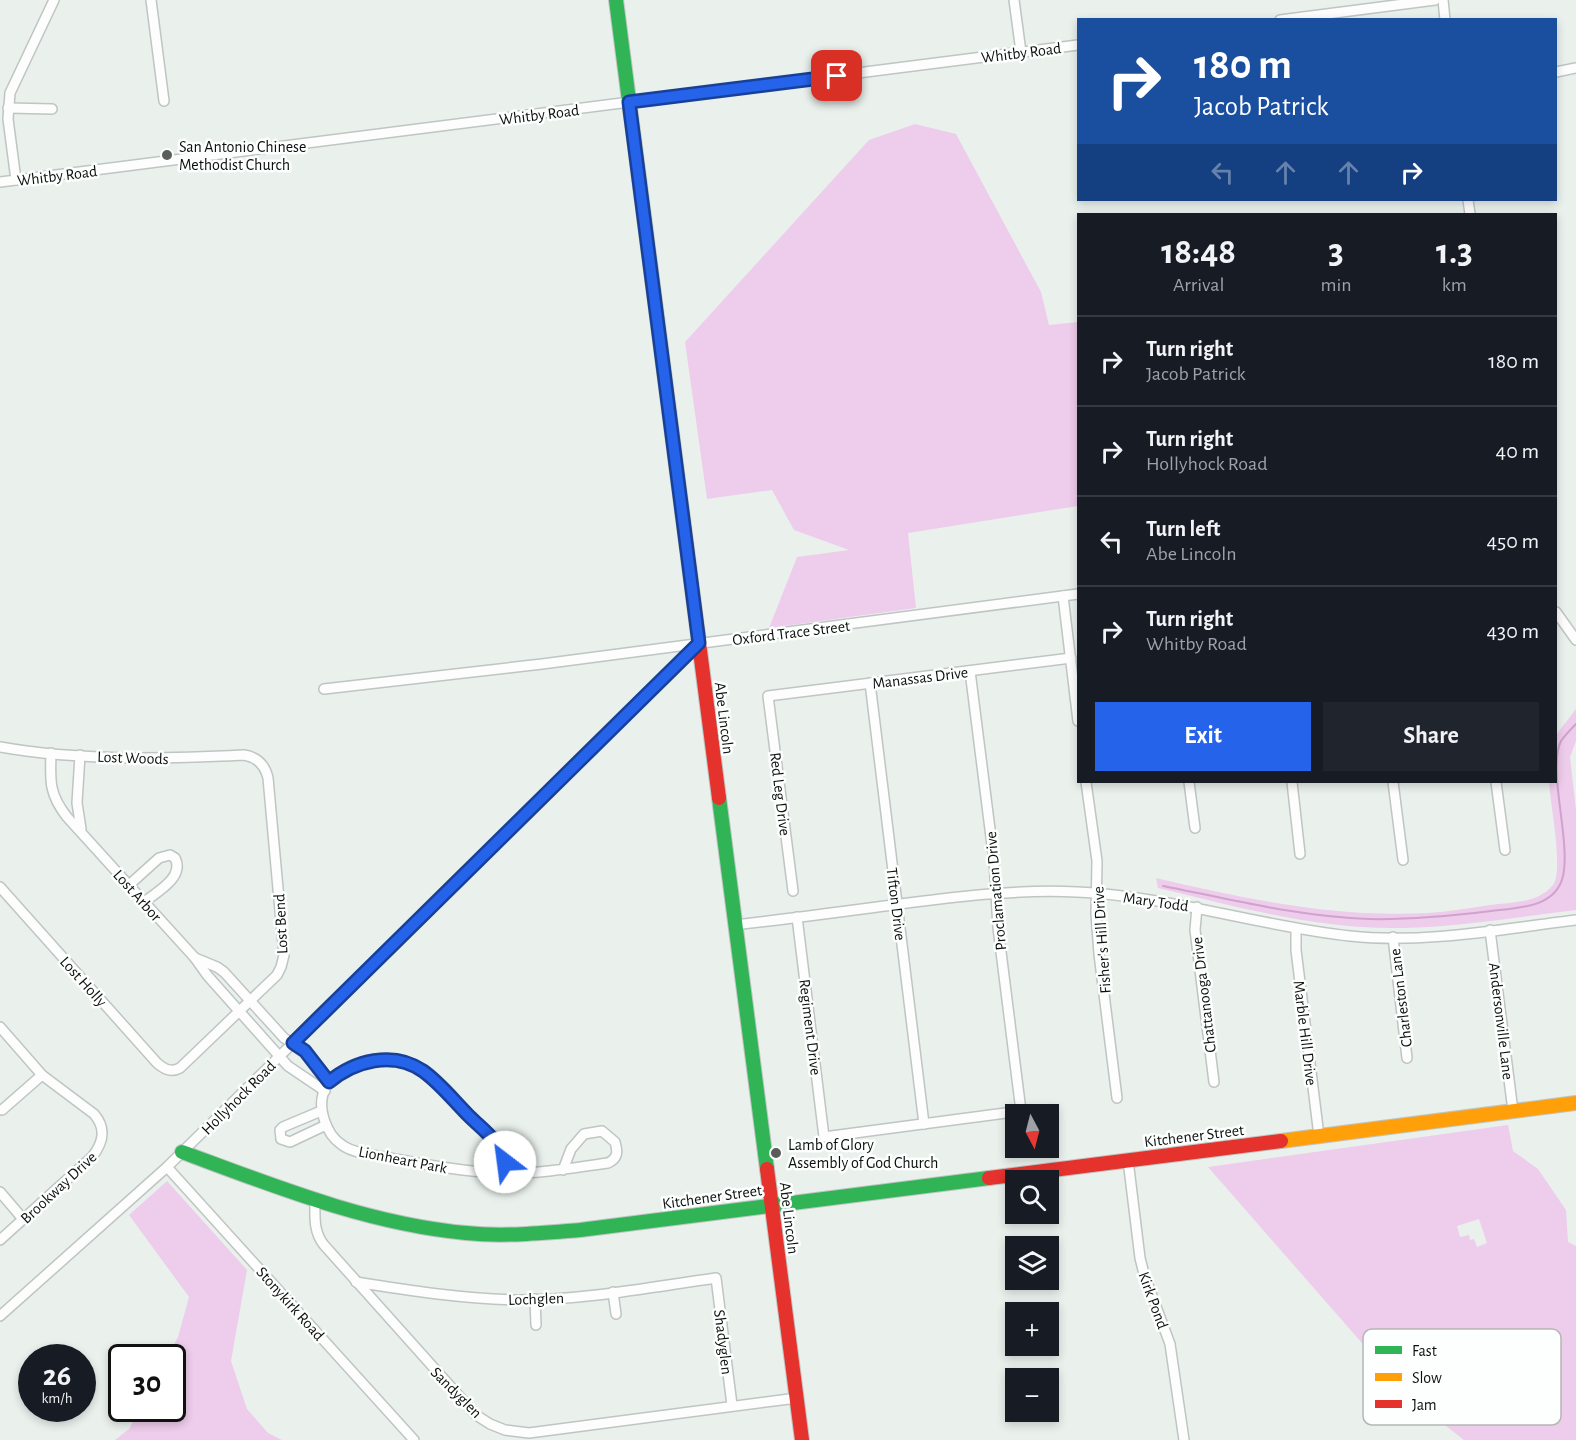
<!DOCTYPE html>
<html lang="en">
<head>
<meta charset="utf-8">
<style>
	:root { --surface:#171b24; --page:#20242c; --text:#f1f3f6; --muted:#9ea1a6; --line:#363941; --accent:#2563eb }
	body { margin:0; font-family:"Alegreya Sans",sans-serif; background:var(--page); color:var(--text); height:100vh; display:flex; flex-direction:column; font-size:22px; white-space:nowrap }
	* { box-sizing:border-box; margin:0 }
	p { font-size:20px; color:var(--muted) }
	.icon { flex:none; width:33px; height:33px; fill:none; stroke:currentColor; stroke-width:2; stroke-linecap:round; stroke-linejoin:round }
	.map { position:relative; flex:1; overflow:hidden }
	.side { position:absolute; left:1077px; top:213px; width:480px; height:570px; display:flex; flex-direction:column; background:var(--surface); border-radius:0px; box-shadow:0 3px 9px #0003 }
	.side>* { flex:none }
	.top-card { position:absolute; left:1077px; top:18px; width:480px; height:183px; border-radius:0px; box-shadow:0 3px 9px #0003; background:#1a4fa0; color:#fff; overflow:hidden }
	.needle { width:39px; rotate:173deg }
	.fabs { position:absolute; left:1005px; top:1104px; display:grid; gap:12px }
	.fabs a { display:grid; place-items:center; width:54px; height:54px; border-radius:0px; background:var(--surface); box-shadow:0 3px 9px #0003; font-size:30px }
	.speed { position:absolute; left:18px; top:1344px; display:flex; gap:12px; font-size:30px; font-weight:700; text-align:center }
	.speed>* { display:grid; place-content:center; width:78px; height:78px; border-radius:50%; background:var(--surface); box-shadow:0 3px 9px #0003; line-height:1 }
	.speed small { font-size:15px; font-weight:400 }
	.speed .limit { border:3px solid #111; border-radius:9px; background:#fff; color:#111 }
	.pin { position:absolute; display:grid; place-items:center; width:51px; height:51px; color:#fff; margin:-26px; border-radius:12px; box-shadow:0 3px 9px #0006 }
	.me { position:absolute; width:66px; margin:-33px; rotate:330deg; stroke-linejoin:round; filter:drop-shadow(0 0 4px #0008) }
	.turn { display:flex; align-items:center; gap:21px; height:126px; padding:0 18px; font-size:27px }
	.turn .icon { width:78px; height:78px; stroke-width:2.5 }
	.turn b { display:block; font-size:42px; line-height:51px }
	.lanes { display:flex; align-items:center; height:57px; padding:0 18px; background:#0003; justify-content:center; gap:30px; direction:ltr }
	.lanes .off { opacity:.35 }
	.eta { display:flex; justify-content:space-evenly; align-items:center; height:102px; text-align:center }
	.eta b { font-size:36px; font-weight:600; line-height:42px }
	.primary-button { display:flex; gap:12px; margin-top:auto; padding:12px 18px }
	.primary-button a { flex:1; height:69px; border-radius:0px; background:var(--accent); color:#fff; font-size:24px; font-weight:600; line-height:69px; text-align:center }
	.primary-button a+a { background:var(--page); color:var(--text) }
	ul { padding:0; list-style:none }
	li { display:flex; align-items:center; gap:18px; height:90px; padding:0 18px; border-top:2px solid var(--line) }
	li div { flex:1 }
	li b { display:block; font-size:22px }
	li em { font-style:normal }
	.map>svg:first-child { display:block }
</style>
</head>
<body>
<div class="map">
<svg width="1576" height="1440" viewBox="0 0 1576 1440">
	<rect width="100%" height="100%" fill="#eaf1ed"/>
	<g fill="#eecceb" fill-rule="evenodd">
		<polygon points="915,124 956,134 1041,292 1049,325 1078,322 1078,506 908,533 916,608 769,628 797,557 849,550 794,530 772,490 707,499 685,342 869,140"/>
		<path d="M1576 709V741L1570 757 1576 810V910C1519 917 1460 927 1402 928 1319 930 1238 907 1158 888L1156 878C1245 899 1335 918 1427 913 1448 912 1469 908 1490 905 1512 902 1537 904 1553 885 1564 870 1550 803 1549 782H1556V735Z"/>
		<path d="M1508 1125 1513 1151 1538 1169 1566 1210 1568 1242 1576 1246V1440H1464L1410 1398 1208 1167ZM1479 1219 1487 1243 1477 1247 1474 1239 1470 1240 1469 1235 1460 1237 1457 1226Z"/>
		<polygon points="167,1181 247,1270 231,1361 247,1409 268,1433 282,1440 115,1440 129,1429 140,1409 172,1408 172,1358 167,1357 178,1337 189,1297 129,1215"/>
	</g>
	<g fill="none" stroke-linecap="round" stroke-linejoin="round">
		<path stroke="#d1a2cd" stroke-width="2" d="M1163 886C1230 899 1299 917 1369 919 1410 920 1450 916 1491 911 1517 908 1556 908 1563 876 1571 840 1547 769 1561 741 1565 735 1571 729 1576 724"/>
		<g stroke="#bfc5c2" stroke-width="12">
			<g id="street">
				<polyline points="151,0 164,101"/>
				<polyline points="1014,0 1021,52"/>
				<polyline points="1443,0 1445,20"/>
				<polyline points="1280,20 1435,0"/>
				<polyline points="1556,72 1576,68"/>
				<polyline points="8,108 52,109"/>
				<polyline points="16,180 8,119 10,93 54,0"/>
				<polyline points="0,182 1078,45"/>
				<polyline points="1468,200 1470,214"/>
				<polyline points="1063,596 1078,721"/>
				<polyline points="1556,612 1576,640"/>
				<polyline points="870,683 924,1124"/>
				<polyline points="324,689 542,664 1078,594"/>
				<path d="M0 747C80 761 163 759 244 755 257 757 265 765 268 778L284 955 281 967 277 975 180 1068C171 1073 164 1069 157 1063L0 887"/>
				<path d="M51 753C50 781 49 794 67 817L195 958 207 975 288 1066 325 1091"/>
				<polyline points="80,755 77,803 81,829"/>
				<polyline points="1086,782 1097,861 1096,914 1099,954 1117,1098"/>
				<polyline points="1189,782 1195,828"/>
				<polyline points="1292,782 1300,854"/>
				<polyline points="1393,782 1403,860"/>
				<polyline points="1496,782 1505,850"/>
				<path d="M129 885 159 858 170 855 175 858C185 877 157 892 144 902"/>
				<polyline points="793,891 768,696 1071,658"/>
				<polyline points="1197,907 1195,930 1214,1082"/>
				<polyline points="797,917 824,1137 1021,1111 998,928 994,861 970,671"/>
				<path d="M734 925C787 919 839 912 892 905 953 897 1015 889 1077 892 1170 896 1258 926 1350 936 1424 944 1502 929 1576 920"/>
				<polyline points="1296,929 1296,950 1319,1136"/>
				<polyline points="1490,930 1513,1111"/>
				<polyline points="1393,937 1407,1058"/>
				<polyline points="195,958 217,967 224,972 284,1038 305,1051 329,1082"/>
				<path d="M0 1027 42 1075 94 1114C107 1129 103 1143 92 1157L0 1240"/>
				<polyline points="2,1110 42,1075"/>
				<polyline points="321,1111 283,1127 280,1130 281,1139 290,1142 326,1125"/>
				<polyline points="1128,1160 1140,1258 1144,1274 1170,1344 1184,1440"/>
				<polyline points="167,1167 414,1440"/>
				<path d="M505 1173 503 1155 499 1145C483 1129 466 1113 450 1096 441 1087 431 1075 420 1069 384 1050 307 1065 324 1119 327 1129 333 1139 342 1145 355 1154 375 1155 390 1158 428 1165 465 1172 503 1173 538 1174 573 1168 608 1163 618 1158 618 1152 615 1142L602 1131 584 1134 571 1149 563 1170"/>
				<polyline points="0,1192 23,1219"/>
				<path d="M315 1198C315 1216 313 1231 324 1245L476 1415 490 1424 505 1430 529 1433 797 1398"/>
				<path d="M356 1282C411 1291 465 1299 520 1300 585 1300 652 1287 716 1278L732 1405"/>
				<polyline points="613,1292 616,1314"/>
				<polyline points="535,1299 536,1325"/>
				<polyline points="0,1316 167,1167 699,643"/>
			</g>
		</g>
		<g stroke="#bfc5c2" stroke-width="16">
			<g id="fast">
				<polyline points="616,0 682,511"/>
				<polyline points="719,798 767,1169"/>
				<path d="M182 1152C274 1186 368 1224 466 1233 504 1237 542 1233 580 1230L989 1178"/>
			</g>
		</g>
		<g stroke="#bfc5c2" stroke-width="16">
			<polyline id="slow" points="1281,1141 1576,1103"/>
		</g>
		<g stroke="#bfc5c2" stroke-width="16">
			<g id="jam">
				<polyline points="682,511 719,798"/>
				<polyline points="767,1169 802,1440"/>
				<polyline points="989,1178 1281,1141"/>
			</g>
		</g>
		<use href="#street" stroke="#fcfdfc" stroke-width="9"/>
		<use href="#fast" stroke="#30b455" stroke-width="14"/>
		<use href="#slow" stroke="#ff9f0a" stroke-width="14"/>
		<use href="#jam" stroke="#e5322d" stroke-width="14"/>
	</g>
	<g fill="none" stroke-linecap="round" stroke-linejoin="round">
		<g stroke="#184099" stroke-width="15">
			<path id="route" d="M505 1162C501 1142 483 1130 469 1116 454 1101 440 1083 423 1071 393 1050 354 1061 329 1082L305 1051 293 1043 699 643 629 102 837 76"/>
		</g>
		<use href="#route" stroke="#2563eb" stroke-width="10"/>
	</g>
	<g fill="#595e5b" stroke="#fcfffd" stroke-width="2">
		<circle cx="167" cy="155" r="6"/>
		<circle cx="776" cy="1153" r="6"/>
	</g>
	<g text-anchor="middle" stroke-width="5" stroke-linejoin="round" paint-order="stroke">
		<g font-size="16" fill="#0b0f0d" stroke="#fcfffd">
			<text transform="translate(1021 52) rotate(-7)" y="6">Whitby Road</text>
			<text transform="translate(539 114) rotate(-7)" y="6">Whitby Road</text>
			<text transform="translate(57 175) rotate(-7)" y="6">Whitby Road</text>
			<text transform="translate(791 632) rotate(-7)" y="6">Oxford Trace Street</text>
			<text transform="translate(920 677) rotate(-7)" y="6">Manassas Drive</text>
			<text transform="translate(725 718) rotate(83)" y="6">Abe Lincoln</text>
			<text transform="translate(133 757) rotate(2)" y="6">Lost Woods</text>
			<text transform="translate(781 794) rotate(83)" y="6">Red Leg Drive</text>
			<text transform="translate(995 891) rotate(-95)" y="6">Proclamation Drive</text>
			<text transform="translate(138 895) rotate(48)" y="6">Lost Arbor</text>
			<text transform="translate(1156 901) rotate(8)" y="6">Mary Todd</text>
			<text transform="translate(897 904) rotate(83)" y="6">Tifton Drive</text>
			<text transform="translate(280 924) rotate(-93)" y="6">Lost Bend</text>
			<text transform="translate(1101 940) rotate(-94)" y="6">Fisher's Hill Drive</text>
			<text transform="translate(84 981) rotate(48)" y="6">Lost Holly</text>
			<text transform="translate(1203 995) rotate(-97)" y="6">Chattanooga Drive</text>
			<text transform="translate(1400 998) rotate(-97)" y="6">Charleston Lane</text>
			<text transform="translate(1502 1021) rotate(83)" y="6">Andersonville Lane</text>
			<text transform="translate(811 1027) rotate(83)" y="6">Regiment Drive</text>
			<text transform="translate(1306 1033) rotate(83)" y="6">Marble Hill Drive</text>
			<text transform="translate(238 1097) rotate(-45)" y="6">Hollyhock Road</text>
			<text transform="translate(1194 1135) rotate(-7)" y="6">Kitchener Street</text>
			<text transform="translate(403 1159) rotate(11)" y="6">Lionheart Park</text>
			<text transform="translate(58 1187) rotate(-43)" y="6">Brookway Drive</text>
			<text transform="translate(712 1196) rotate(-8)" y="6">Kitchener Street</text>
			<text transform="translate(790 1218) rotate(83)" y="6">Abe Lincoln</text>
			<text transform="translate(536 1298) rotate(-2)" y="6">Lochglen</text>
			<text transform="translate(1154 1300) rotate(70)" y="6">Kirk Pond</text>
			<text transform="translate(291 1303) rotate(48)" y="6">Stonykirk Road</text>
			<text transform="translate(724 1342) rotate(83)" y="6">Shadyglen</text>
			<text transform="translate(457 1392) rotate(45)" y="6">Sandyglen</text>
		</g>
		<g font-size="16" fill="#0b0f0d" stroke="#fcfffd" text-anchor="start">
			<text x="179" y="152">San Antonio Chinese<tspan x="179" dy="18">Methodist Church</tspan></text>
			<text x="788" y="1150">Lamb of Glory<tspan x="788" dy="18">Assembly of God Church</tspan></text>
		</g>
	</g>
	<rect x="1363" y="1329" width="198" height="96" rx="9" fill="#fcfffd" stroke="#b4b7b5" stroke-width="1.5"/>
	<rect x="1375" y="1346" width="27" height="8" fill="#30b455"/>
	<rect x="1375" y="1373" width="27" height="8" fill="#ff9f0a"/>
	<rect x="1375" y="1400" width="27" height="8" fill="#e5322d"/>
	<g font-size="16" fill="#0b0f0d">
		<text x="1412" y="1356">Fast</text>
		<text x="1412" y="1383">Slow</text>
		<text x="1412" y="1410">Jam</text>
	</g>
</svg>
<div class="fabs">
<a><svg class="needle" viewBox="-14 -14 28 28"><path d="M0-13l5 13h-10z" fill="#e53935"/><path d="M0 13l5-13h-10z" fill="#9ea1a6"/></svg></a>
<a><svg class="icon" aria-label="search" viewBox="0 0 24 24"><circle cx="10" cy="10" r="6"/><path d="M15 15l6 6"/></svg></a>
<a><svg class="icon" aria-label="layers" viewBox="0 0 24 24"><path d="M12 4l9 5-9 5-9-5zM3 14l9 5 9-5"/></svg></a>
<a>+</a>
<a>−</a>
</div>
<div class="speed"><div>26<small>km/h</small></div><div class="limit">30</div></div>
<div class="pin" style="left:837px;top:76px;background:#d93025"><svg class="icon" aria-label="arrive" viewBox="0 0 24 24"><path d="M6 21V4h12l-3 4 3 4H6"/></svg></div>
<svg class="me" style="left:505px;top:1162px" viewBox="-20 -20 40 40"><circle r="19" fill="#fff"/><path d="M0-13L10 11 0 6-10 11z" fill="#2563eb"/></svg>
<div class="top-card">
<div class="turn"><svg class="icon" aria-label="right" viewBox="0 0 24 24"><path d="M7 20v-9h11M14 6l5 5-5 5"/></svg><div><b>180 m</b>Jacob Patrick</div></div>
<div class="lanes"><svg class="icon off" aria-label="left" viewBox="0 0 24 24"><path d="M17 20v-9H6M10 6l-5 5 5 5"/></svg><svg class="icon off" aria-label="ahead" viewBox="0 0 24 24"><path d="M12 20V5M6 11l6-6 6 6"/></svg><svg class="icon off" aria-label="ahead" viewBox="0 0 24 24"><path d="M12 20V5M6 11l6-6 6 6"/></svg><svg class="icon" aria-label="right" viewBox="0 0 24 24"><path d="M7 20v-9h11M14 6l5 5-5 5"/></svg></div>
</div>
<section class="side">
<div class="eta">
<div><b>18:48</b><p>Arrival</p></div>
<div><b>3</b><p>min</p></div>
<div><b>1.3</b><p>km</p></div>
</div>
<ul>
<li><svg class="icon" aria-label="right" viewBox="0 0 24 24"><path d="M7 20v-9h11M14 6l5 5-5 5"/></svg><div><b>Turn right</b><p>Jacob Patrick</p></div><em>180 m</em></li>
<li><svg class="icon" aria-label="right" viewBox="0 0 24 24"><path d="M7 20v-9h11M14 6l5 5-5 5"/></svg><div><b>Turn right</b><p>Hollyhock Road</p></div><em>40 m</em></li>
<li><svg class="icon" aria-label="left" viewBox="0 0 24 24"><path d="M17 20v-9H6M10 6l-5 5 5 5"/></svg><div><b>Turn left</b><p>Abe Lincoln</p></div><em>450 m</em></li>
<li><svg class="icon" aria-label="right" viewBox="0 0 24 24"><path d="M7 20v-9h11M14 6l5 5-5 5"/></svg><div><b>Turn right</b><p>Whitby Road</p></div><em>430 m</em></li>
</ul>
<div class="primary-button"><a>Exit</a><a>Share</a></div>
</section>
</div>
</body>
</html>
